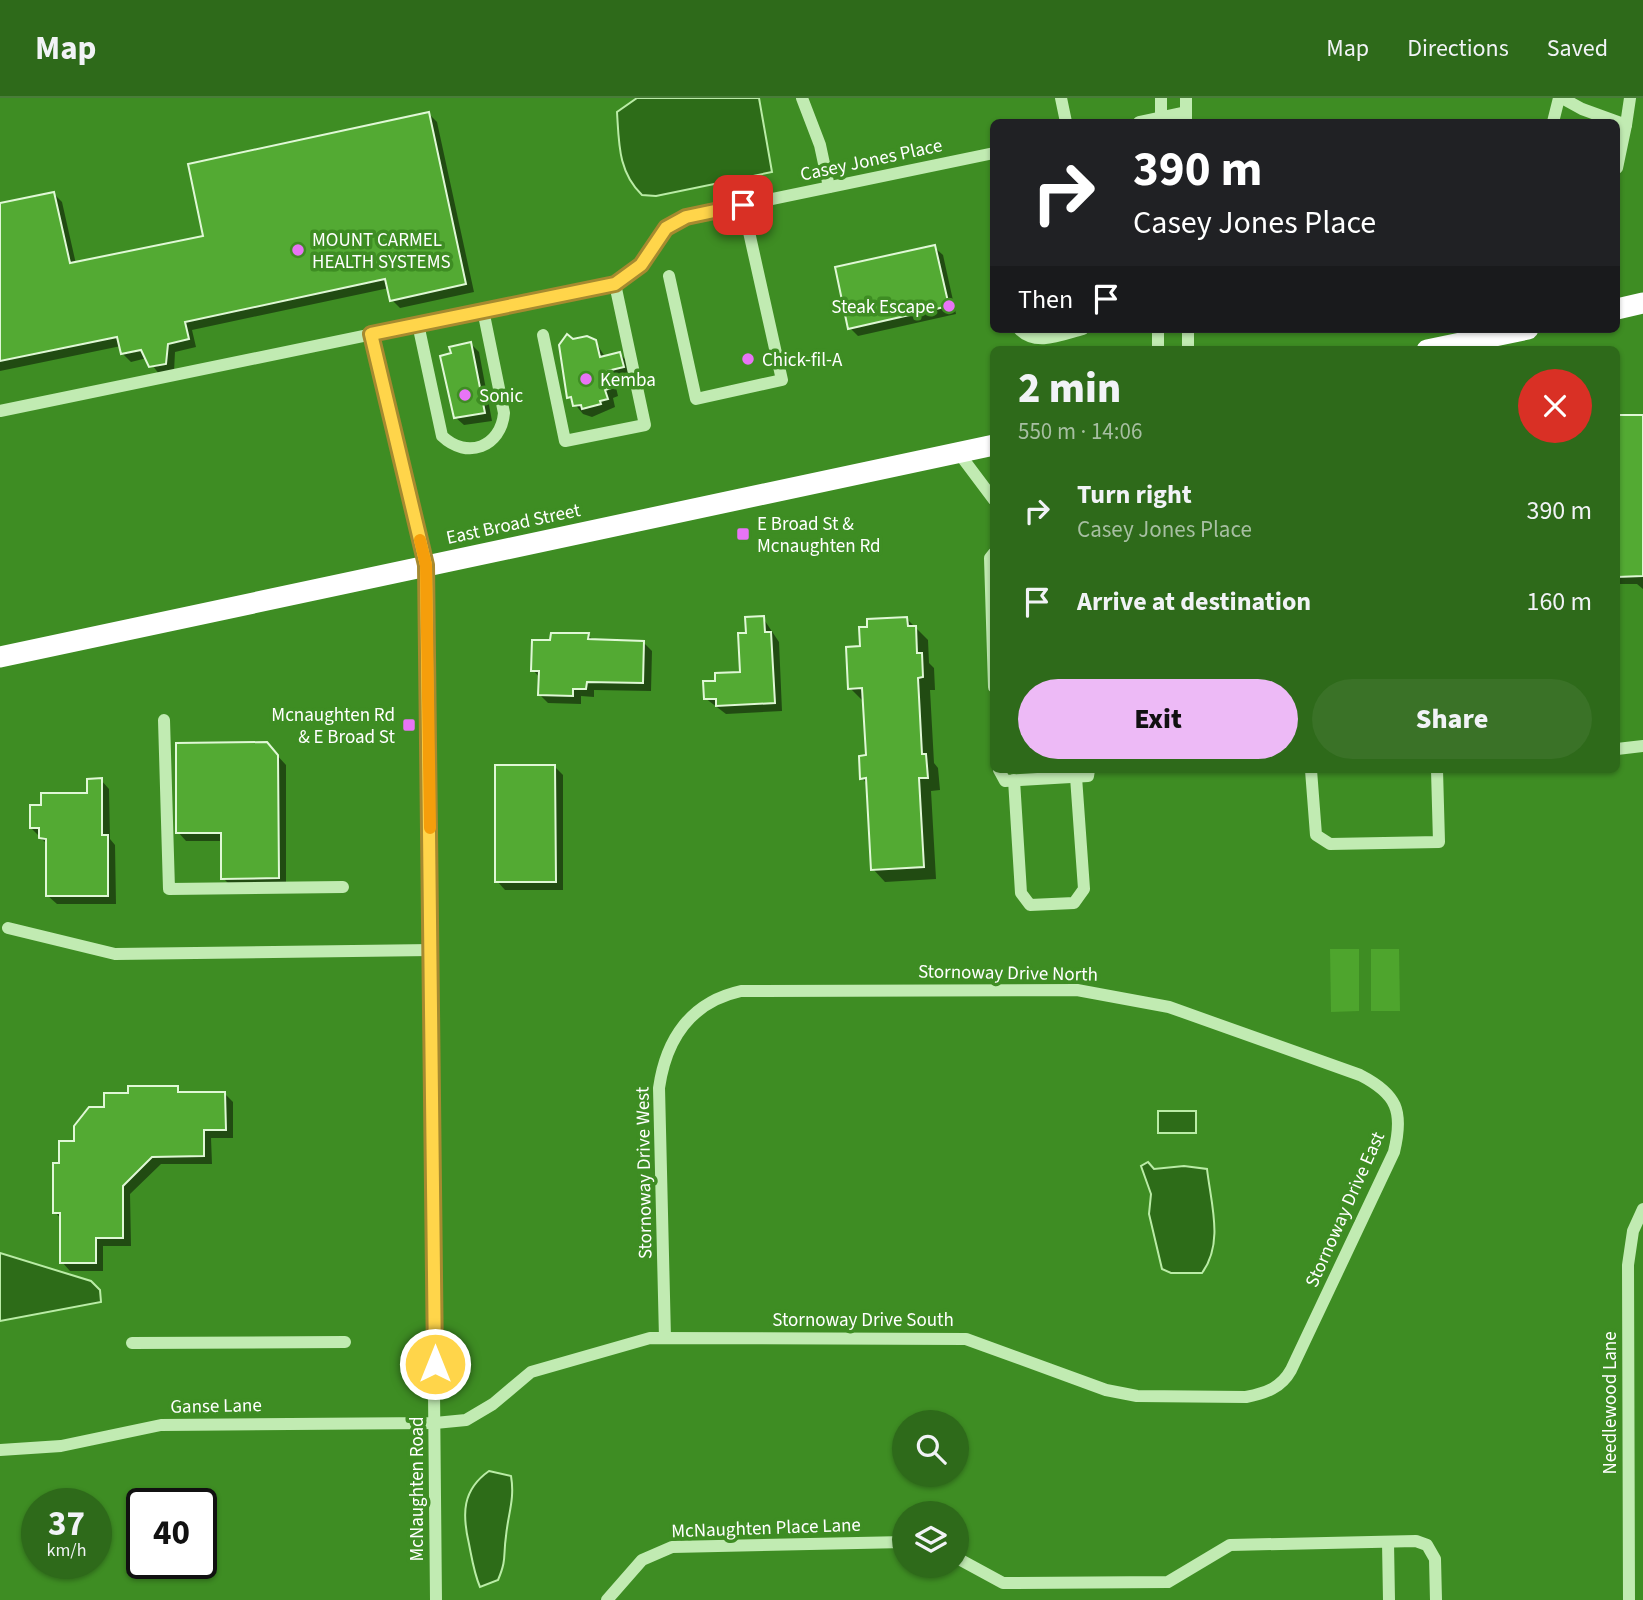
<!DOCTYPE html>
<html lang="en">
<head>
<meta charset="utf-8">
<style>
	:root { --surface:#2e6a1a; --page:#3a7227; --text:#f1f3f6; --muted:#a7bfa2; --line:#497d39; --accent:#edbaf6 }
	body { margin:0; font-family:"Source Sans 3",sans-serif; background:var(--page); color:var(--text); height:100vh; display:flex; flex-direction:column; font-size:26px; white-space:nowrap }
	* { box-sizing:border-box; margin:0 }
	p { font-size:23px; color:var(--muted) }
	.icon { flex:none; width:38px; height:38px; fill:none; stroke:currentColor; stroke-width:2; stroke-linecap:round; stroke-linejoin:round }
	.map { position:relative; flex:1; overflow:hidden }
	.drawer { position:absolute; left:990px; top:248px; width:630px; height:427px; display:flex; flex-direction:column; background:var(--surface); border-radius:10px; box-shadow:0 2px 5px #0004 }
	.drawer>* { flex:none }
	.guide { position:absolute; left:990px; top:21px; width:630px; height:214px; border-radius:10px; box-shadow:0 2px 5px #0004; background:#202124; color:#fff; overflow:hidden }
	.tools { position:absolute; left:892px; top:1312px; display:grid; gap:14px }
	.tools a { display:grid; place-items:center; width:77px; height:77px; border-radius:50%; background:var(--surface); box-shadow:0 2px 5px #0004; font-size:35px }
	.speed { position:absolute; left:21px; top:1390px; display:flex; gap:14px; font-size:35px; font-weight:700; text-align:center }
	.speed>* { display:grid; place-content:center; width:91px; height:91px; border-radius:50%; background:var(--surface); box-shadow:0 2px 5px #0004; line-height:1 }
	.speed small { font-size:18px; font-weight:400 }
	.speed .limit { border:4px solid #111; border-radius:10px; background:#fff; color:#111 }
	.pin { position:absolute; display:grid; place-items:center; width:60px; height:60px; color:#fff; margin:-30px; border-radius:14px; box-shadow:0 4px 10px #0006 }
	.me { position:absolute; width:77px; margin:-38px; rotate:0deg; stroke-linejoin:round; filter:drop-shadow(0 0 5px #0008) }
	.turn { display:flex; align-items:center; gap:24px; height:147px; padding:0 28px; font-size:32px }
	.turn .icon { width:91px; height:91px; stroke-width:2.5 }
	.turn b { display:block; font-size:49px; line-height:60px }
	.then { display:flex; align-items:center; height:66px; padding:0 28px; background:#0003; gap:14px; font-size:26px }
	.round { display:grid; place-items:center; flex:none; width:74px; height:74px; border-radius:37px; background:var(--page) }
	.overview { display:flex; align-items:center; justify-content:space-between; height:119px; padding:0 28px }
	h1 { font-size:42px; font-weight:800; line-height:52px }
	.action { display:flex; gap:14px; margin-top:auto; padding:14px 28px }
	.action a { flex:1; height:80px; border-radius:42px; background:var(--accent); color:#111; font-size:28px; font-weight:800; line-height:80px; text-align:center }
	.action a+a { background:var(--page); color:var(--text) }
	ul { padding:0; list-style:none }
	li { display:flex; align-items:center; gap:21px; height:91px; padding:0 28px }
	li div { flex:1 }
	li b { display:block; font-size:26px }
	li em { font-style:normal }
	header { display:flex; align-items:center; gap:42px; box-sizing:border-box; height:98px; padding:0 35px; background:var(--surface); border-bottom:2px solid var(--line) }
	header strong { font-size:33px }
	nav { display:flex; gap:38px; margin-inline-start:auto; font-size:24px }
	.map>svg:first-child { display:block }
</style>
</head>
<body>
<header>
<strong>Map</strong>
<nav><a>Map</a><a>Directions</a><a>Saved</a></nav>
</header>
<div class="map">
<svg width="1643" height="1502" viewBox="0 0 1643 1502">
	<rect width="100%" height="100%" fill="#3e8d23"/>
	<g fill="#4ea52d">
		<polygon points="1330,851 1359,851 1359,913 1331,914"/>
		<polygon points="1371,851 1399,851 1400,913 1371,913"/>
	</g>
	<g fill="#2d6c18" stroke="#baeca6" stroke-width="2">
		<path d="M637 0H759L772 74 656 98 642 97C618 74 619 45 617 14Z"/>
		<rect x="1158" y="1013" width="38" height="22"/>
		<path d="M1148 1064 1154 1071 1184 1068 1207 1071C1211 1106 1224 1145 1202 1175H1171L1162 1171 1149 1116 1151 1096 1141 1068Z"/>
		<polygon points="0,1155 91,1183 100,1192 101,1204 0,1223"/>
		<path d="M489 1373 511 1378C515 1401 508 1416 506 1438 503 1458 507 1461 498 1482L480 1489C474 1475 472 1461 469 1446 462 1416 462 1392 489 1373Z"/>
	</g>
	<g fill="#0007">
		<polygon points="429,16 437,24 474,194 400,210 392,202 389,190 192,232 196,249 175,254 174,274 159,276 147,260 131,264 122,255 121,248 0,273 0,107 54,96 62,104 76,166 205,140"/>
		<polygon points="934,149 943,157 956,216 858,238 850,230"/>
		<polygon points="573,243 595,243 605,259 620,256 628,264 631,277 614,281 618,298 613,300 615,309 592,319 583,316 569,299 563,274 567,273"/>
		<polygon points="471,246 479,254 492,323 464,327 455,319 453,256"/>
		<polygon points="1617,318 1643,318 1643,491 1637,486 1617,486"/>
		<polygon points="763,520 779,544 782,613 726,616 705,600 717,584 742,576 748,536"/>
		<polygon points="907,521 928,542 929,565 934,570 935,592 930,592 934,665 938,670 940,692 931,693 936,781 885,784 873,771 868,687 862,680 867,659 863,603 850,590 862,550"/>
		<polygon points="588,537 594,543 643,544 652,553 651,593 594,592 594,599 581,598 581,606 548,605 540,597 540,580 533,572 552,544"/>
		<polygon points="275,655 286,667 286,788 231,788 223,780 223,743 186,743 178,734"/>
		<polygon points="555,669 563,677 563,792 505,792 497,783"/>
		<polygon points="101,682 109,691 110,741 115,747 116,806 57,806 48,798 48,747 31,730 43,709 89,697"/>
		<polygon points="177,990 183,996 225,996 233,1004 233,1040 211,1040 212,1066 161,1066 130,1096 131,1148 103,1148 103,1173 70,1173 62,1164 61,1121 55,1114 61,1067 75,1044 106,1011 130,997"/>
	</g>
	<g fill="#53aa33" stroke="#e0f8d6" stroke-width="2">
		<polygon points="429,14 466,186 390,203 385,181 185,224 189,241 168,246 166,266 149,269 141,252 121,256 117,239 0,263 0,105 54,94 70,165 203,138 188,66"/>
		<polygon points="935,147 949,208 848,231 835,169"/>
		<polygon points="567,236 573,241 587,238 596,242 600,259 620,254 624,269 607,273 611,290 605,292 608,301 600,303 601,306 582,311 581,307 573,308 571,299 567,300 559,247"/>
		<polygon points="471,244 485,315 454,320 440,258 451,255 449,249"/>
		<polygon points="1617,317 1643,317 1643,478 1617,479"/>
		<polygon points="764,518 765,534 771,534 775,605 716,608 716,601 704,601 703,583 715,583 715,575 740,574 738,535 746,535 745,519"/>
		<polygon points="907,519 908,528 916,528 917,555 922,555 923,579 918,580 922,656 926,656 928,680 919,680 924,769 871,772 866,680 860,681 859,658 866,657 862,590 848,591 846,549 860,548 859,529 867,529 867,521"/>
		<polygon points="551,535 589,535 588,541 644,543 643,585 587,584 586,591 573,591 573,598 538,597 539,573 531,573 532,542 550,542"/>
		<polygon points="267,644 278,657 279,780 221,781 221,735 176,735 176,645"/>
		<polygon points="495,667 555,667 556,784 495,784"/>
		<polygon points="102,680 102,737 108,737 108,798 46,798 46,741 39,740 39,730 30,730 30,707 41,707 41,695 87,695 87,681"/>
		<polygon points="128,988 178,988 178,994 225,994 226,1032 204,1032 204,1058 152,1059 123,1088 123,1140 96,1140 96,1165 60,1165 60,1115 53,1115 53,1065 59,1065 59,1043 74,1043 74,1028 89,1009 104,1009 104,995 128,995"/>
	</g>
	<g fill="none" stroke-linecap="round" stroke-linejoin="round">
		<g stroke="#c1ebb2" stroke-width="12">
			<polyline points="802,0 820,47 829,89"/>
			<polyline points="1061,0 1066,24"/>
			<polyline points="1161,0 1161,24"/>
			<polyline points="1562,0 1582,11 1626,27 1630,0"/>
			<polyline points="1139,24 1186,14"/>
			<polyline points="1186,24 1186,0"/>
			<polyline points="1553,24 1559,0"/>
			<polyline points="1617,70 1626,27"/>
			<polyline points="669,178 696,301 782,282 743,107"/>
			<path d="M418 226 442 338C467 362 501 349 504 315L483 212"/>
			<path d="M1019 231C1036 249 1063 236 1083 231"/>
			<polyline points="1188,231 1188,252"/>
			<polyline points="371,236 426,467 436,1502"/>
			<polyline points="543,237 565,343 645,327 615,186"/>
			<polyline points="1158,252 1158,231"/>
			<polyline points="0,313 615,186 641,167 666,129 686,119 994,55"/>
			<polyline points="958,354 994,402"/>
			<polyline points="994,455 990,460 994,589"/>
			<polyline points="164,622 169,791 343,789"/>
			<polyline points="1617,651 1643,648"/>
			<polyline points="999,672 1005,683 1088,678 1089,672"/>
			<polyline points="1311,672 1316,737 1330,746 1439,744 1437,672"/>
			<polyline points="1014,682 1021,795 1030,807 1074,805 1084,791 1076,679"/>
			<polyline points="8,830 115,856 432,852"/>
			<polyline points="132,1245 345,1244"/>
			<path d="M0 1352 61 1348 161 1327 435 1325 466 1322 493 1306 531 1274 650 1240 966 1241 1106 1292 1137 1298 1246 1299C1266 1295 1281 1290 1291 1272L1394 1054C1404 1013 1397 996 1360 977L1169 909 1077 892 741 893C691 904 666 941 659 990L665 1240"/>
			<polyline points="1388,1444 1389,1502"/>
			<polyline points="957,1460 1003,1485 1168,1484 1230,1447 1416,1443 1427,1447 1435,1461 1436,1502"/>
			<polyline points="607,1502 642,1462 672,1449 905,1444"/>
			<polyline points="1629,1502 1628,1167 1633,1133 1643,1111"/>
		</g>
		<g stroke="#fff" stroke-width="21">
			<polyline points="1617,211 1643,205"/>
			<polyline points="1427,252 1528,231"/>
			<polyline points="0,559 994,347"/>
		</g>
	</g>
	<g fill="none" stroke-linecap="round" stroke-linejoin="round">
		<g stroke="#a68a30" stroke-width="18">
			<polyline id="route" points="435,1266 426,467 371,236 615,186 641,167 666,130 686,119 743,107"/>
		</g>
		<use href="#route" stroke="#ffd54a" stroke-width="12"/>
		<polyline stroke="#f59e0b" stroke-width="12" points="420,442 426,467 430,730"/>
	</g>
	<g fill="#e874f6" stroke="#3e8d23" stroke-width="2.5">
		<circle cx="298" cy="152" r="7"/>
		<circle cx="949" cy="208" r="7"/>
		<circle cx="748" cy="261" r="7"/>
		<circle cx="586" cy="281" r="7"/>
		<circle cx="465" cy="297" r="7"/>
		<rect x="736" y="429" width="14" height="14" rx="3.5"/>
		<rect x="402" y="620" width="14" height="14" rx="3.5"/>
	</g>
	<g text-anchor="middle" stroke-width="7" stroke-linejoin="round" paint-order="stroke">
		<g font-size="19" fill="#fff" stroke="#3e8d23">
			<text transform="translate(871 61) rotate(-12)" y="7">Casey Jones Place</text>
			<text transform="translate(513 425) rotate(-12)" y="7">East Broad Street</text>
			<text transform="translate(1008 874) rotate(1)" y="7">Stornoway Drive North</text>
			<text transform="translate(643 1075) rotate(-91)" y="7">Stornoway Drive West</text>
			<text transform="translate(1344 1111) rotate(-66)" y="7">Stornoway Drive East</text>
			<text x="863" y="1228">Stornoway Drive South</text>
			<text transform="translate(1609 1305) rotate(-90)" y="7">Needlewood Lane</text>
			<text transform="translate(216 1307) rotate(-1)" y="7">Ganse Lane</text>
			<text transform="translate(416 1391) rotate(-90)" y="7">McNaughten Road</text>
			<text transform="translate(766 1429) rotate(-2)" y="7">McNaughten Place Lane</text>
		</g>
		<g font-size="19" fill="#fff" stroke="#3e8d23" text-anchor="start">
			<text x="312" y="148">MOUNT CARMEL<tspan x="312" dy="22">HEALTH SYSTEMS</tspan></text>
			<text x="935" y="215" text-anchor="end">Steak Escape</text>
			<text x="762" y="268">Chick-fil-A</text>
			<text x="600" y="288">Kemba</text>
			<text x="479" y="304">Sonic</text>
			<text x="757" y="432">E Broad St &amp;<tspan x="757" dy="22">Mcnaughten Rd</tspan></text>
			<text x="395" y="623" text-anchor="end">Mcnaughten Rd<tspan x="395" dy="22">&amp; E Broad St</tspan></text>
		</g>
	</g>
</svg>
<div class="tools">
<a><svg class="icon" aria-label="search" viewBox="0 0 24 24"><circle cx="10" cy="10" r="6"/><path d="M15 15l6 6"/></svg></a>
<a><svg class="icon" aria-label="layers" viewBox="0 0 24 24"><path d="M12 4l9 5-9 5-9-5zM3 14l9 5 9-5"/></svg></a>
</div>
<div class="speed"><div>37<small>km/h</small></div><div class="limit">40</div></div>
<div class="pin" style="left:743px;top:107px;background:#d93025"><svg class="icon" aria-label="arrive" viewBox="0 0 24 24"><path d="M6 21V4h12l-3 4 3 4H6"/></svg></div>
<svg class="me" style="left:435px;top:1266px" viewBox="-20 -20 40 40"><circle r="17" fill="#ffd54a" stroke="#fff" stroke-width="3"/><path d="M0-11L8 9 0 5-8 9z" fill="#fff"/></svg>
<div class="guide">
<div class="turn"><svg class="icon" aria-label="right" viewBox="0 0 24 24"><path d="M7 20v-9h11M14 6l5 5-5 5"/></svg><div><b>390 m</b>Casey Jones Place</div></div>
<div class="then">Then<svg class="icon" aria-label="arrive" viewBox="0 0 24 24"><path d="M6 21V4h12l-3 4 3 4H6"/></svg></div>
</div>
<section class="drawer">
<div class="overview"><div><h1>2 min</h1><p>550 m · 14:06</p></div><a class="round" style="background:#d93025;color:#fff"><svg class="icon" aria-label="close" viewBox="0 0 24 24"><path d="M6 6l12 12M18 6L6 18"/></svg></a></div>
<ul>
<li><svg class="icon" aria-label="right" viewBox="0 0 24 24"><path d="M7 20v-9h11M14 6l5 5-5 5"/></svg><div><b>Turn right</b><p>Casey Jones Place</p></div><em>390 m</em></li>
<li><svg class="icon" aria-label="arrive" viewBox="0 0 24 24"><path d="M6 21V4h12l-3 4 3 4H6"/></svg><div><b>Arrive at destination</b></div><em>160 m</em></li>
</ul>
<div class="action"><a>Exit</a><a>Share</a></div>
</section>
</div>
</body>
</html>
